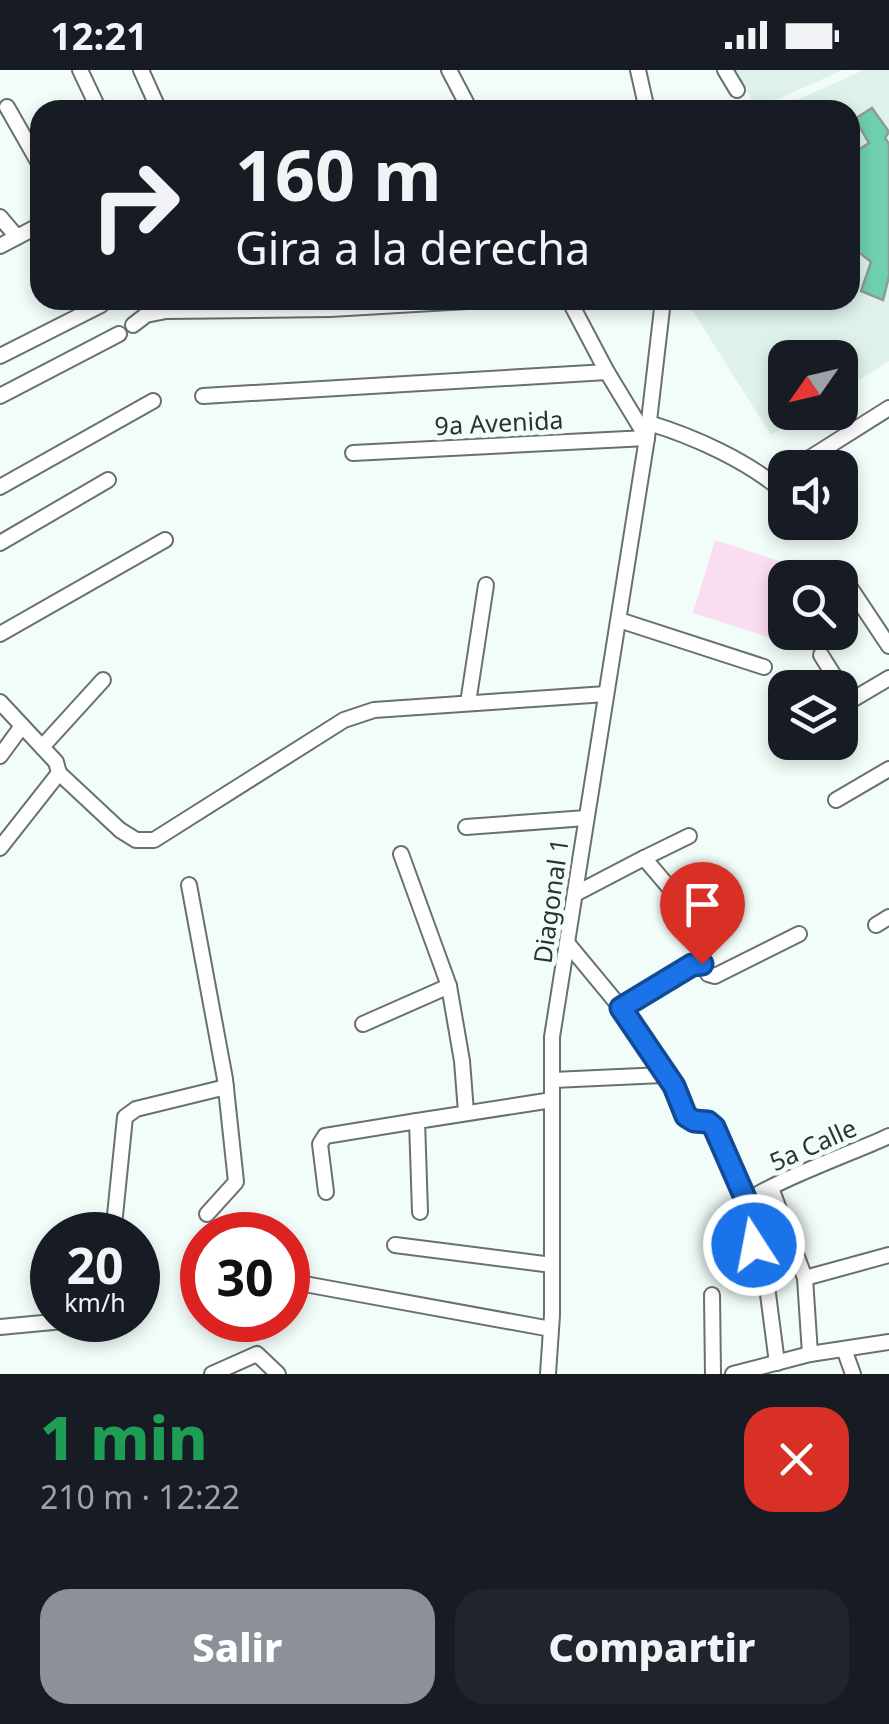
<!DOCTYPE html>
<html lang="es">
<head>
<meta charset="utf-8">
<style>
	:root { --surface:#171b24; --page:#20242c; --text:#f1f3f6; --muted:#9ea1a6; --accent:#8c9099 }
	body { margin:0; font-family:"Noto Sans",sans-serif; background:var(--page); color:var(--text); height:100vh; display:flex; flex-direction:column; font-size:38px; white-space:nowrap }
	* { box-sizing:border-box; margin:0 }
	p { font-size:32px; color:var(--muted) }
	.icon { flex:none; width:55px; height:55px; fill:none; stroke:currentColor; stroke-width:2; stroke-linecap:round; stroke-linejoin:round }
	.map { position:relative; height:1304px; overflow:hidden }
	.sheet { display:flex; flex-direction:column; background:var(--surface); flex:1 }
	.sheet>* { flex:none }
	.banner { position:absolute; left:30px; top:30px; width:830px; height:210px; border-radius:30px; box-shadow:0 5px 15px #0003; background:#171b24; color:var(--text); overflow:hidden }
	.needle { width:65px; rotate:236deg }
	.tools { position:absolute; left:768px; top:270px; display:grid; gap:20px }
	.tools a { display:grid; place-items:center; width:90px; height:90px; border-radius:20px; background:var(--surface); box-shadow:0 5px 15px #0003; font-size:50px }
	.speed { position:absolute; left:30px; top:1142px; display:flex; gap:20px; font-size:50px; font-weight:700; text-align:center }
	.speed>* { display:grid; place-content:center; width:130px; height:130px; border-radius:50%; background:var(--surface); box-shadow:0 5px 15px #0003; line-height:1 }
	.speed small { font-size:25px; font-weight:400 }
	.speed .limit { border:15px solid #d22; background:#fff; color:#111 }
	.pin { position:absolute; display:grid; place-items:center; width:85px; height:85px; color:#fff; margin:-102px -42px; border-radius:50% 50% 50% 0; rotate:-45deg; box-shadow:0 0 10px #0007 }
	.pin .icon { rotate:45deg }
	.me { position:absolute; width:110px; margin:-55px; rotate:349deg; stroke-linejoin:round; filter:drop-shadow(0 0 8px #0008) }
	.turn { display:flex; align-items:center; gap:35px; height:210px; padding:0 40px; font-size:45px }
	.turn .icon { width:130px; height:130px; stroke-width:2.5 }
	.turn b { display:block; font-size:70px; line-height:85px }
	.round { display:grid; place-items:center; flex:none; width:105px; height:105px; border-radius:30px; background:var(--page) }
	.overview { display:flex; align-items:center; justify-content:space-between; height:170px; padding:0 40px }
	h1 { font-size:60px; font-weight:800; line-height:75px; color:#1e9e55 }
	.cta { display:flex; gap:20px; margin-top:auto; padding:20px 40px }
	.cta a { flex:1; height:115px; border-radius:30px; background:var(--accent); color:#fff; font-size:40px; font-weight:800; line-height:115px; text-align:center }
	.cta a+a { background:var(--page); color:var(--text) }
	.status { display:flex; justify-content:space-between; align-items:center; height:70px; padding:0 50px; background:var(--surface); direction:ltr }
	.status svg { height:28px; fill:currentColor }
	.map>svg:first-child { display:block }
</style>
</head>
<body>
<div class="status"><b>12:21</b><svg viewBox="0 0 49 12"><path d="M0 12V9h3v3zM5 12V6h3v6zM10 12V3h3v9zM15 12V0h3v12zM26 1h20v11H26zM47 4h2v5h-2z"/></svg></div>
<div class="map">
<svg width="889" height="1304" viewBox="0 0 889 1304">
	<rect width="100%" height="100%" fill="#f2fdf9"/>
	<g fill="#def1ea">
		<polygon points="734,0 843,0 757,38"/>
		<polygon points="864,0 889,0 889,291 840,322 840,288 785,288 785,342 807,343 771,365 686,230 850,230 850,40 775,40"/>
	</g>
	<polygon fill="#faddf1" points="715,470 828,507 785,508 785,562 809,563 802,578 693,543"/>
	<polygon fill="#6ecfb1" stroke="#909a96" stroke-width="2.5" points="872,38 889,62 885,68 889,74 889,206 883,230 861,221 871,192 850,175 850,69 858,80 869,73 855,49"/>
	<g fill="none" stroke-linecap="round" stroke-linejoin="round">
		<g stroke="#68716e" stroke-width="18">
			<g id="minor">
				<polyline points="80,0 99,40"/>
				<polyline points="141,0 159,40"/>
				<polyline points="449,0 470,40"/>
				<polyline points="638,0 647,40"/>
				<polyline points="725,0 737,20"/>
				<polyline points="7,37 40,95"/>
				<polyline points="0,147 17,167"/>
				<polyline points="0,176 40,155"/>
				<polyline points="569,230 607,302 647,368"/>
				<polyline points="133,255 146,245 166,241 330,239 484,230"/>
				<polyline points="0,286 101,235"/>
				<polyline points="0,326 119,264"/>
				<polyline points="203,326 607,302"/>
				<path d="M649 353C695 367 748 391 785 423"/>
				<polyline points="353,383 647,368"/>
				<polyline points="805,391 889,338"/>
				<polyline points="0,417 153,331"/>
				<polyline points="0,473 108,410"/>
				<polyline points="849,516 889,576"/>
				<polyline points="619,550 764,597"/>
				<polyline points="0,564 165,470"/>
				<polyline points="821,585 850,631"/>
				<polyline points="0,632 56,692 59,703 120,760 136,770 154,770 344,650 374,640 606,624"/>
				<polyline points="468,633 486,515"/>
				<polyline points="840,637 889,608"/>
				<polyline points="42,677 103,610"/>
				<polyline points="0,686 22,656"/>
				<polyline points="836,730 889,699"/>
				<polyline points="466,757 586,748"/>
				<polyline points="0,778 59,703"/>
				<polyline points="401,784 449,916 462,991 466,1042"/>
				<polyline points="644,788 689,766"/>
				<polyline points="189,815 225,1009 236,1112 207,1144"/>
				<polyline points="575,824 644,788 679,829"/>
				<polyline points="876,855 889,847"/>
				<polyline points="568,874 621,938 663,1005"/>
				<polyline points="621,938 692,895 703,895 708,904 715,906 799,864"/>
				<polyline points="363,954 449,916"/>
				<path d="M553 1010 663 1005C676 1016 679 1043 690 1049 698 1055 705 1050 713 1057L746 1130"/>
				<polyline points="771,1118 805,1208 810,1284"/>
				<polyline points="326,1122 320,1074 325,1066 417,1051"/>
				<polyline points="420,1142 417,1051 552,1030"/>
				<polyline points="113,1165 125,1047 136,1039 226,1017"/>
				<polyline points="395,1175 552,1195"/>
				<polyline points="805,1208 889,1185"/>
				<polyline points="288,1211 551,1259"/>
				<polyline points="712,1225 713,1304"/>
				<polyline points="0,1257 74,1250"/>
				<polyline points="844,1279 853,1304"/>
				<path d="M777 1293 765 1201 742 1136C757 1117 860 1080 889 1066"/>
				<polyline points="212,1304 257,1284 278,1304"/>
				<polyline points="548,1304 552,1245 552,967 647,368 663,230"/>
				<polyline points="733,1304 810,1284 889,1272"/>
			</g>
		</g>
		<use href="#minor" stroke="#fff" stroke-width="14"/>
	</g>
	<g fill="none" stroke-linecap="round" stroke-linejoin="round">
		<g stroke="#114b97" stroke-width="25">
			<polyline id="route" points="702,894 692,895 621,938 674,1016 686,1046 694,1051 708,1052 714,1057 746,1130 741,1142 754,1175"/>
		</g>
		<use href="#route" stroke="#1a73e8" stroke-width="18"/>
	</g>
	<g text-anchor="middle" stroke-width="10" stroke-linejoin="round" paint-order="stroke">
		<g font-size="25" fill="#2d3230" stroke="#f2fdf9">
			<text transform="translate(499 353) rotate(-3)" y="9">9a Avenida</text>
			<text transform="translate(551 831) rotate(-82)" y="9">Diagonal 1</text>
			<text transform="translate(813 1075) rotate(-24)" y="9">5a Calle</text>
		</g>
	</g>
</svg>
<div class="tools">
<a><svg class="needle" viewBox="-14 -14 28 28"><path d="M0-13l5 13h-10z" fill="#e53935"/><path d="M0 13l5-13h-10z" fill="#9ea1a6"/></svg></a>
<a><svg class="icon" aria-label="sound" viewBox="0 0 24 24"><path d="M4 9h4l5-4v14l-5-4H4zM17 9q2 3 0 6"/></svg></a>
<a><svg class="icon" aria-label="search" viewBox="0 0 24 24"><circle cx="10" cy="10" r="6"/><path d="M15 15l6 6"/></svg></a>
<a><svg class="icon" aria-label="layers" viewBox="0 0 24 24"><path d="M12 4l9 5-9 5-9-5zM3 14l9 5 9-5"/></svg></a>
</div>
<div class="speed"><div>20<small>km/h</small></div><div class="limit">30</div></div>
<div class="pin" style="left:702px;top:894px;background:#d93025"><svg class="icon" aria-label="arrive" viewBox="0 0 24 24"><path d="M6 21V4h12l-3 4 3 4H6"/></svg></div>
<svg class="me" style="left:754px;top:1175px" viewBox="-20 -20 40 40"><circle r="17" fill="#1a73e8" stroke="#fff" stroke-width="3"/><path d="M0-11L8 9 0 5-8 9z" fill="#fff"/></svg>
<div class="banner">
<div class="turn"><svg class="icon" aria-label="right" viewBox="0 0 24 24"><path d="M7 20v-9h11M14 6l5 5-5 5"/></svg><div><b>160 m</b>Gira a la derecha</div></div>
</div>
</div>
<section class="sheet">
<div class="overview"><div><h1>1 min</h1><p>210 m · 12:22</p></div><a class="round" style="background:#d93025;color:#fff"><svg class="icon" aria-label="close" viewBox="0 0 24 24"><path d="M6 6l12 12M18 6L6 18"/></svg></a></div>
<div class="cta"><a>Salir</a><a>Compartir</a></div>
</section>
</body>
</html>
